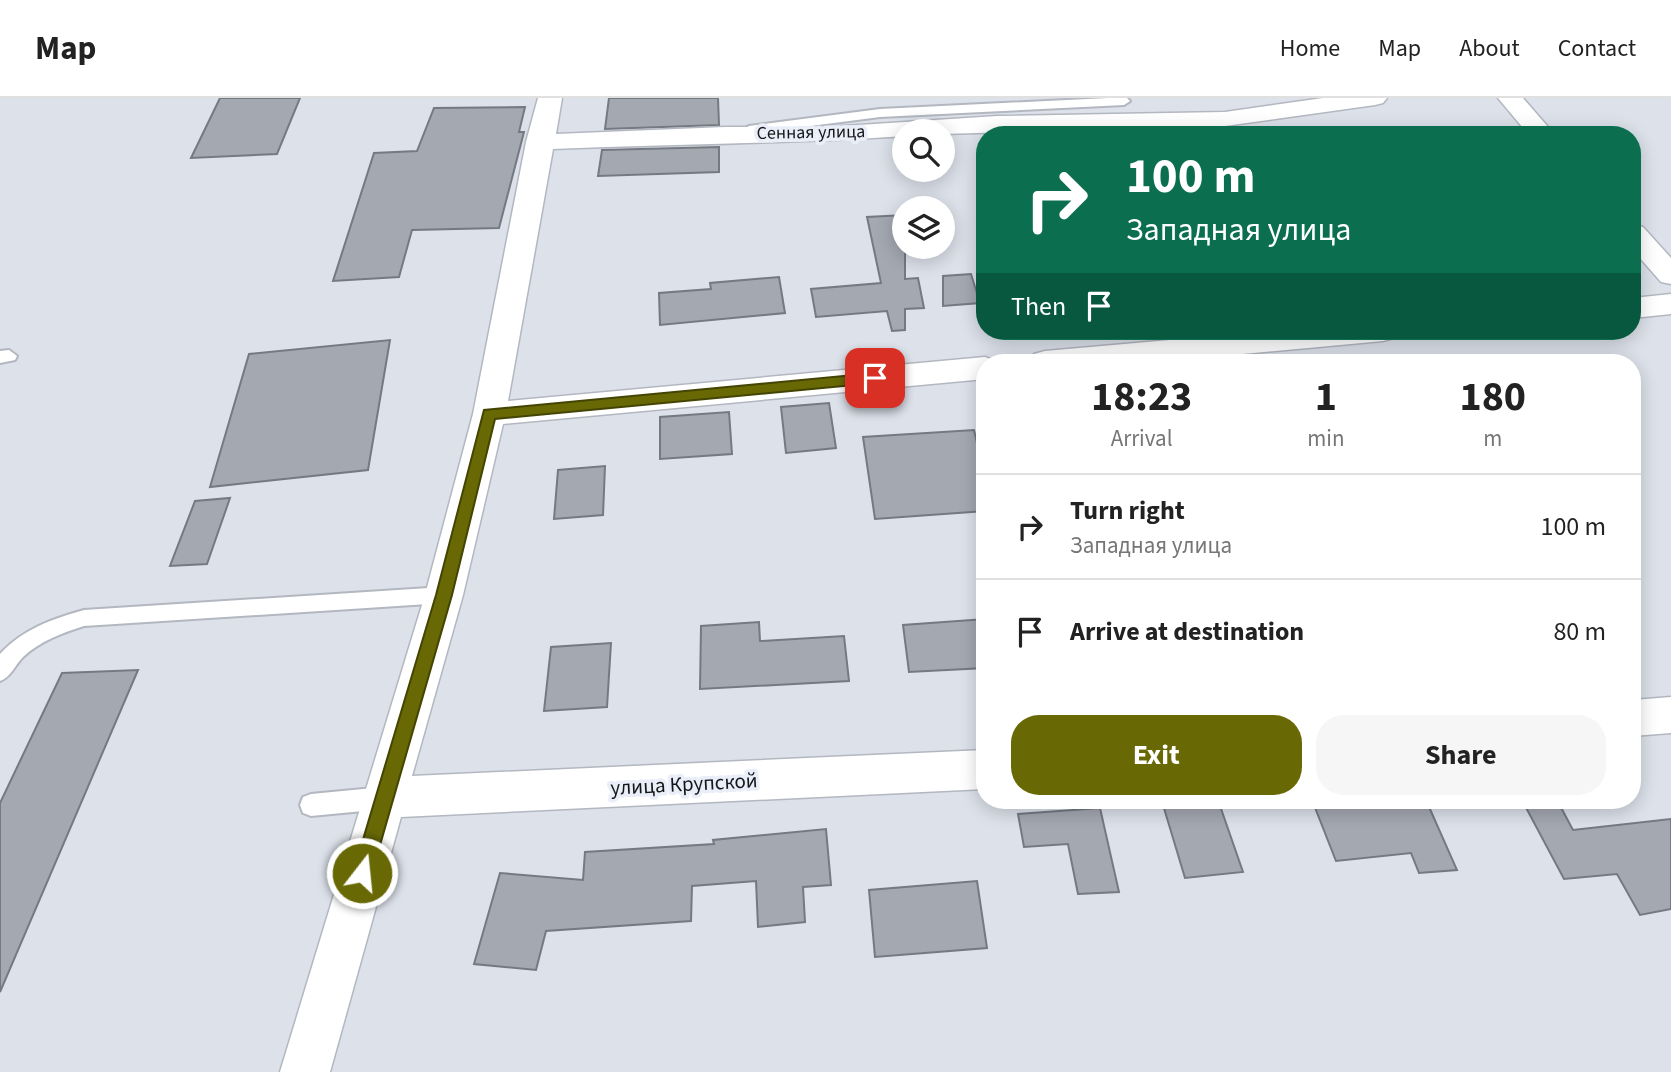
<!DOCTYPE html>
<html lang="en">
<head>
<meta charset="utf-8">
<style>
	:root { --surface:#fff; --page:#f6f6f6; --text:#222; --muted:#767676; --line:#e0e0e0; --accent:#686905 }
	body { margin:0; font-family:"Source Sans 3",sans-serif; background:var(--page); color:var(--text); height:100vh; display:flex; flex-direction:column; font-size:26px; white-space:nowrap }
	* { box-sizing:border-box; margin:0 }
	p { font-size:23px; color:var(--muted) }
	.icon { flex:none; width:38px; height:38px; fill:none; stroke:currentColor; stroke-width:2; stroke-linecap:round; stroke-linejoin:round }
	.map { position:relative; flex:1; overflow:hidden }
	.details { position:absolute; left:976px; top:256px; width:665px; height:455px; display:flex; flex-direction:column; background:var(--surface); border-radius:28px; box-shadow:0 4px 18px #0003 }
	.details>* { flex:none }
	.hud { position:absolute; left:976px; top:28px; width:665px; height:214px; border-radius:28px; box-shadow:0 4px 18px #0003; background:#0b6e4f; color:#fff; overflow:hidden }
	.tools { position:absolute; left:892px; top:21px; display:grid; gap:14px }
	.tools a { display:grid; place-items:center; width:63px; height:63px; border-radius:50%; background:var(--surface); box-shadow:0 4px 18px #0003; font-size:35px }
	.pin { position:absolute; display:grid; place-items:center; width:60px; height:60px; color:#fff; margin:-30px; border-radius:14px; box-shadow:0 4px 10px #0006 }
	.me { position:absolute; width:77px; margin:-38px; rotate:16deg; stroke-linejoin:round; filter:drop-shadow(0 0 5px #0008) }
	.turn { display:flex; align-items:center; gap:24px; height:147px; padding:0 35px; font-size:32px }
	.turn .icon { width:91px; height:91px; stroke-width:2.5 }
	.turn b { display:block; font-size:49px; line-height:60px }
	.then { display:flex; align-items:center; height:66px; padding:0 35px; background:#0003; gap:14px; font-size:26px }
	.eta { display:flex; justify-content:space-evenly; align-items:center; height:119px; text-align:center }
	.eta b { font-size:42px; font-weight:700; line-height:49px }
	.primary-button { display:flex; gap:14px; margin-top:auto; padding:14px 35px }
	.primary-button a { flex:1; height:80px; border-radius:28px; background:var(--accent); color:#fff; font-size:28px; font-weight:700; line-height:80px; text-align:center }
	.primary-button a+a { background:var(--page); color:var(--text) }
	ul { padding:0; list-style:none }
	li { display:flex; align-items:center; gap:21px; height:105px; padding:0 35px; border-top:2px solid var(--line) }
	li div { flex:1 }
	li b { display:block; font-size:26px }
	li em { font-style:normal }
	header { display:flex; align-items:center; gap:42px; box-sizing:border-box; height:98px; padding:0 35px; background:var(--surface); border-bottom:2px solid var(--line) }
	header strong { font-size:33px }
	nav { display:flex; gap:38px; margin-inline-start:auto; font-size:24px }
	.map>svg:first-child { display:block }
</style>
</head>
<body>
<header>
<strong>Map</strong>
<nav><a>Home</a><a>Map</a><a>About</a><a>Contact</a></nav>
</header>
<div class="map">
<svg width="1671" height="974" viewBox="0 0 1671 974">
	<rect width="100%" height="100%" fill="#dce1ea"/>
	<g fill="#a4a8b1" stroke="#757982" stroke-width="2">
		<polygon points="220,0 300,0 277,56 191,60"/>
		<polygon points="609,0 718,0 719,27 605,31"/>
		<polygon points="525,9 519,34 524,34 499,130 412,132 399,179 333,183 374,55 417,53 434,10"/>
		<polygon points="719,49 719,74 598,78 602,52"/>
		<polygon points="905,117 905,181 918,180 924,210 905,211 905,232 892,233 887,213 816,219 811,191 881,185 867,119"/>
		<polygon points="971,176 980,205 943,208 943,178"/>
		<polygon points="779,179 785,215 660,227 659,195 711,191 710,185"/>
		<polygon points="390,242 368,372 210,389 249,256"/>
		<polygon points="829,305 836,350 786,355 781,309"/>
		<polygon points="729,314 732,356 660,361 660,319"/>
		<polygon points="974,332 985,380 985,413 875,421 863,339"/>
		<polygon points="605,368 603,417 554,421 558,372"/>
		<polygon points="230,400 207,466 170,468 195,403"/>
		<polygon points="985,521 985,570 909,574 903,527"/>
		<polygon points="759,524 760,543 844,538 849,583 700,591 701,528"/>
		<polygon points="611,545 607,609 544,613 551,549"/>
		<polygon points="138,572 0,894 0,705 62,575"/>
		<polygon points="1218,702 1243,774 1185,780 1163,707"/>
		<polygon points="1312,702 1426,702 1457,772 1419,775 1411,755 1336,763"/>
		<polygon points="1522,702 1557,702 1573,732 1671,721 1671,811 1640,817 1617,776 1564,781"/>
		<polygon points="1100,710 1119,794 1078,796 1068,746 1024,749 1018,716"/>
		<polygon points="826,731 831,787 803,789 805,824 758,829 756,783 692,788 691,823 546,833 536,872 474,866 500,775 583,782 585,754 714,746 713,742"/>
		<polygon points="977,783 987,850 875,859 869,792"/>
	</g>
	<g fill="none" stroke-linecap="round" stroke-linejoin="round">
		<g stroke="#b3b7c0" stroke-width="4">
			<g id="lane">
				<polygon points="1108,0 1127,0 1130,3 1124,7 880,19 749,36 743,32 749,28 880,11"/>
				<polygon points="9,252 17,258 15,262 0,265 0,253"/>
				<path d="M444 489 451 491 454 497 451 503 444 505 84 528C62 535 40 543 23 559 15 567 11 579 0 583V556C23 531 52 521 84 512Z"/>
				<polygon points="384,689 392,692 395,700 392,708 384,711 311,718 303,715 300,707 303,699 311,696"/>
			</g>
		</g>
		<g stroke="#b3b7c0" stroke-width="3">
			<g id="street">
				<path d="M538 0H562L556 36 725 29H828L997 18 1225 14 1323 0H1387L1383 5 1375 7 1225 28 943 36V33H905V38C788 46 670 46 553 51L508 303 985 259 997 264H985V281L503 326 463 497 412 678 985 652V691L401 719 330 974H280L425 497 473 316 526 44Z"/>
				<polygon points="1498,0 1523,0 1555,37 1529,37"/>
				<polygon points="1633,127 1643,129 1671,160 1671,186 1661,184 1633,152"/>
				<polygon points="1671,196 1671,216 1633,220 1633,200"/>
				<polygon points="1273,233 1398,233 1394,240 1383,243 1157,264 1030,264 1034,256 1045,253"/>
				<polygon points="1671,599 1671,635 1633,638 1633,602"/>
			</g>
		</g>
		<use href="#lane" fill="#fff" fill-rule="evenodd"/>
		<use href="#street" fill="#fff" fill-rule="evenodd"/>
	</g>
	<polygon fill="#686905" stroke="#444403" stroke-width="2" points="875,275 882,280 875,285 495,321 452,497 372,775 369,782 362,785 355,782 353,775 436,497 484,312"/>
	<g text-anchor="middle" stroke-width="7" stroke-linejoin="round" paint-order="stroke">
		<g font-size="18" fill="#15161a" stroke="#eaeef8">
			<text transform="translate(811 34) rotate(-1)" y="6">Сенная улица</text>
		</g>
		<g font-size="21" fill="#15161a" stroke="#eaeef8">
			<text transform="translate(684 686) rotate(-3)" y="7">улица Крупской</text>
		</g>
	</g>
</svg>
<div class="tools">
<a><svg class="icon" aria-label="search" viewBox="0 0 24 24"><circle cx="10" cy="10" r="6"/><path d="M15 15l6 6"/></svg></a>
<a><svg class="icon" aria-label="layers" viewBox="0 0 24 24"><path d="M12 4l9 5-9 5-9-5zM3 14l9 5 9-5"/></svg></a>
</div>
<div class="pin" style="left:875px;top:280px;background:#d93025"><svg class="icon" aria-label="arrive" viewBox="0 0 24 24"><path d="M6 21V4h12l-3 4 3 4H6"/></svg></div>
<svg class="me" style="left:362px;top:775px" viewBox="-20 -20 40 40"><circle r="17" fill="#686905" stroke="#fff" stroke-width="3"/><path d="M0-11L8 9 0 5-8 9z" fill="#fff"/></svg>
<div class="hud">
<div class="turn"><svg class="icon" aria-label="right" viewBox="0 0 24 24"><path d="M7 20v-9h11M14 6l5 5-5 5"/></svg><div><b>100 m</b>Западная улица</div></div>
<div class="then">Then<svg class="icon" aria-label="arrive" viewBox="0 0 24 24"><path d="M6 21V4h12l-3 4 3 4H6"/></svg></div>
</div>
<section class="details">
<div class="eta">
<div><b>18:23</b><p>Arrival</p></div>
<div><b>1</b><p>min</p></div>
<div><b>180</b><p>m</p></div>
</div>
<ul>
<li><svg class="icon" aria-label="right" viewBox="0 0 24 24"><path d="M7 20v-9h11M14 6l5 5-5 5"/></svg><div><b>Turn right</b><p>Западная улица</p></div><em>100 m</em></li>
<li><svg class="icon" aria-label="arrive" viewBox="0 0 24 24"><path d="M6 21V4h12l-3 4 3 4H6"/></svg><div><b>Arrive at destination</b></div><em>80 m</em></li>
</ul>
<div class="primary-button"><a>Exit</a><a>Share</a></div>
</section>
</div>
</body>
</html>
